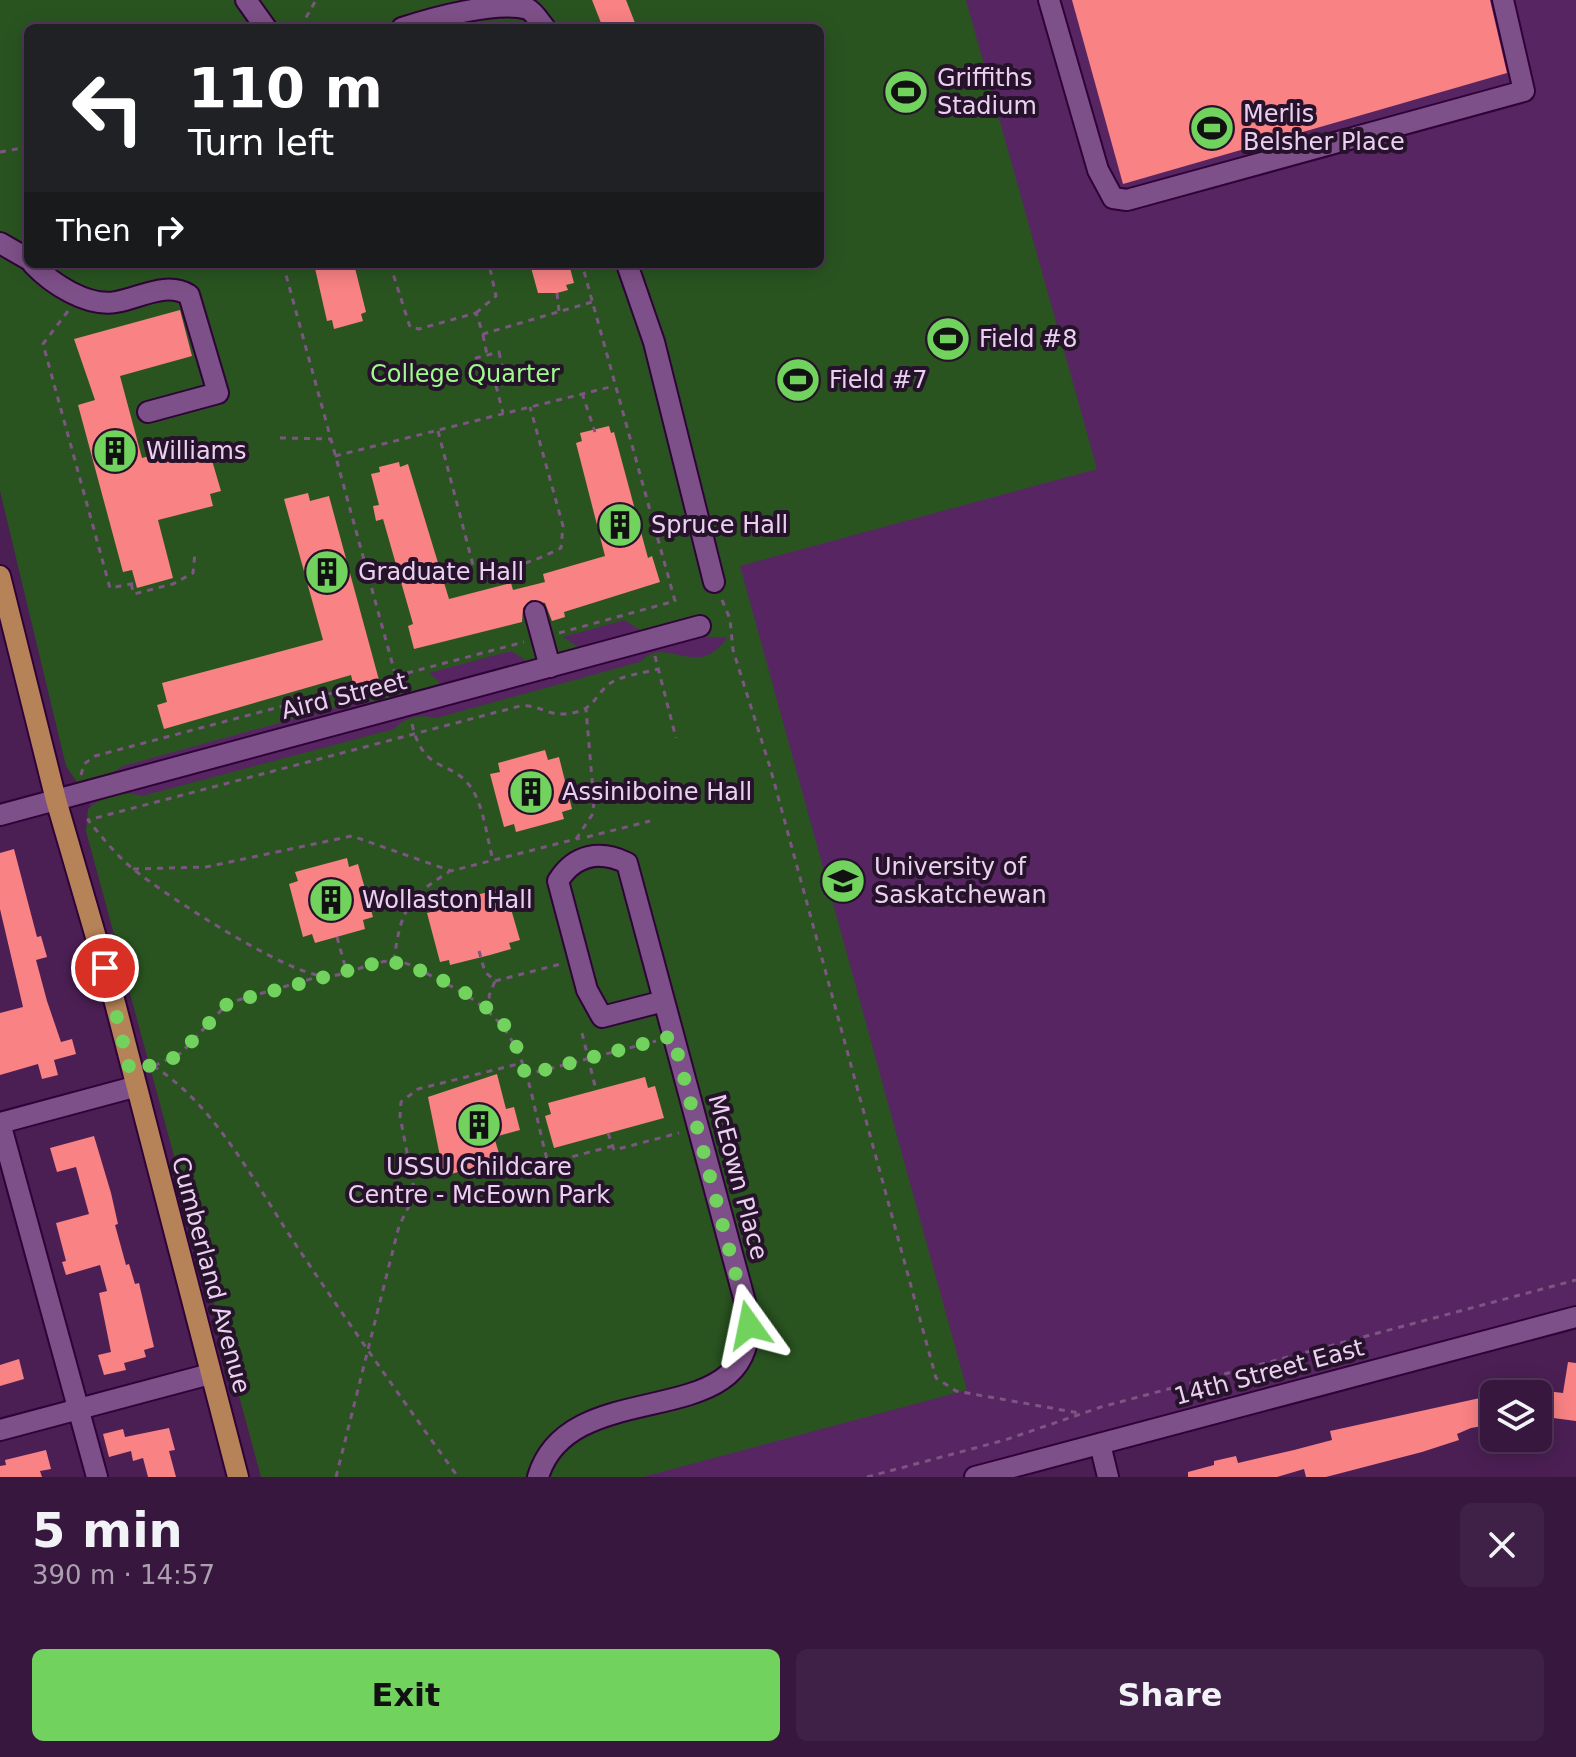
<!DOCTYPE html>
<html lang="en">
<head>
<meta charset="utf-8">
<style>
	:root { --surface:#38173f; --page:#3f2046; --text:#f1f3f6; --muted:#ab9fb0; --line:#523659; --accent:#72d25e }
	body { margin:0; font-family:"DejaVu Sans",sans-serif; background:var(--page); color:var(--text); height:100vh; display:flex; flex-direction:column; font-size:30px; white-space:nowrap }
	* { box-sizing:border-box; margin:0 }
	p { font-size:26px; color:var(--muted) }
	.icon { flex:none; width:44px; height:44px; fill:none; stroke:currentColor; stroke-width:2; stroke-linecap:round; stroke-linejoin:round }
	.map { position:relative; height:1477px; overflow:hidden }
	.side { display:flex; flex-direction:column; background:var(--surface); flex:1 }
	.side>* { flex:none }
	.hud { position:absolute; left:24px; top:24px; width:800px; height:244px; border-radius:12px; box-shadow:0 4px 20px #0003,0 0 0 2px var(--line); background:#202124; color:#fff; overflow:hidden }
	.tools { position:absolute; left:1480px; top:1380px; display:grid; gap:16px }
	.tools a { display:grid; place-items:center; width:72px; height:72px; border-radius:12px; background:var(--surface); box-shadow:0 4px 20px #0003,0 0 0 2px var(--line); font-size:40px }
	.pin { position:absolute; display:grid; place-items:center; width:68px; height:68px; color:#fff; margin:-34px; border:4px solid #fff; border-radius:50%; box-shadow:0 2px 8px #0007 }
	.me { position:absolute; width:88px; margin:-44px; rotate:348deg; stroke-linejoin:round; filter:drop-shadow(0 0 6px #0008) }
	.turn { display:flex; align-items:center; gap:28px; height:168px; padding:0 32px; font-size:36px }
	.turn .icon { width:104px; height:104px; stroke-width:2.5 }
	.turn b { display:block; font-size:56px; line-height:68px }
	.then { display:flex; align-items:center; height:76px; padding:0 32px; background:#0003; gap:16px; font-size:30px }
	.round { display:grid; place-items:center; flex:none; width:84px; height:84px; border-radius:12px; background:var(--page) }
	.overview { display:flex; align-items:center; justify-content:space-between; height:136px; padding:0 32px }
	h1 { font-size:48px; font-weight:800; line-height:60px }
	.primary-button { display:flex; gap:16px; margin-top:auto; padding:16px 32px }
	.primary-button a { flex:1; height:92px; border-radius:12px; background:var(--accent); color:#111; font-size:32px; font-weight:800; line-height:92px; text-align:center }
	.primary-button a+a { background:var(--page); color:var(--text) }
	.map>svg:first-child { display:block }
</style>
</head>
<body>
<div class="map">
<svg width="1576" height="1477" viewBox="0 0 1576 1477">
	<rect width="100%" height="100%" fill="#4b1f54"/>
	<path fill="#572662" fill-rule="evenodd" d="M0 0H1576V1317L975 1477H267L0 464ZM28 28H820V264H28Z"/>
	<path fill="#295420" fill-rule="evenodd" d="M0 0H966L1097 469 740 566 967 1390 643 1477H261L86 831 88 809C101 796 124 790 142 796L394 729C407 716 419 714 436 718L640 662C666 633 697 682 727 638L644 632 624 620 563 637 581 649 530 663 511 651 429 673 444 686 388 702 359 701 123 766C107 776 98 786 77 782L66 766 0 491ZM28 28H820V264H28Z"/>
	<g fill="#f98284">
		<polygon points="592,0 626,0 637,28 603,28"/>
		<polygon points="1072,0 1490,0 1507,73 1123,184"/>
		<polygon points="314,264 354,264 366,312 361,314 363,321 334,329 332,320 327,321"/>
		<polygon points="530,264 569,264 574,283 566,285 568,290 557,293 538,293"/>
		<polygon points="180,310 192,356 120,376 142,458 196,444 201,460 211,457 221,491 210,494 213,506 158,520 173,578 137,588 132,570 123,572 78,405 95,400 74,339"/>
		<polygon points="609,426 611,433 614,432 648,558 652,556 660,582 564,612 565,617 552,621 545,603 531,600 523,608 522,622 414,649 408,626 413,624 383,519 376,521 373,506 379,505 371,474 380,472 379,467 399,462 400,467 408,464 449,599 511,583 513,590 545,582 543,574 605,556 576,443 582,441 580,433"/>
		<polygon points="308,493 310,501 329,496 379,680 354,687 351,675 164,729 157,705 167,702 162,683 323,640 284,499"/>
		<polygon points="545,750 548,760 559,757 572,809 562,812 564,819 516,832 514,824 504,827 490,774 500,772 498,763"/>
		<polygon points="14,849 37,937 41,936 47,957 36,960 47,1001 61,1042 72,1039 76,1054 54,1060 58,1075 42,1079 38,1064 0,1075 0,1013 23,1007 0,909 0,853"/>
		<polygon points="347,858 349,867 358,864 373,917 363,920 365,929 315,943 312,934 303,937 289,884 298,881 295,872"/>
		<polygon points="495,890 496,894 506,892 520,940 509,943 511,949 490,955 450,965 449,960 440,962 427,913 435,911 433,907"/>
		<polygon points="497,1074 506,1109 514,1107 520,1130 494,1137 501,1160 444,1176 428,1097"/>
		<polygon points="645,1077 648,1088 655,1086 664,1118 554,1148 545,1116 551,1114 548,1103"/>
		<polygon points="94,1136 111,1193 118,1224 115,1225 126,1265 129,1264 135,1284 139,1283 154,1347 144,1350 146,1357 124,1363 126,1370 104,1375 98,1355 111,1352 99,1293 107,1291 100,1265 66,1275 62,1262 66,1261 56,1223 89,1214 76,1167 57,1172 50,1148"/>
		<polygon points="19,1359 24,1379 0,1386 0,1365"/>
		<polygon points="1568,1362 1576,1363 1576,1421 1538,1416 1538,1390 1563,1393"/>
		<polygon points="1494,1388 1494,1424 1471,1428 1457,1434 1459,1440 1422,1452 1326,1477 1306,1477 1304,1469 1277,1477 1188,1477 1188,1472 1214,1465 1214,1461 1236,1456 1238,1463 1294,1450 1332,1440 1330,1431 1480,1398 1479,1391"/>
		<polygon points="169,1428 175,1450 169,1451 176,1477 148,1477 143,1458 133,1461 131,1451 109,1457 103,1434 123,1429 125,1437"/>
		<polygon points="46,1450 51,1469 40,1471 42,1477 0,1477 0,1466 6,1465 5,1460"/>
	</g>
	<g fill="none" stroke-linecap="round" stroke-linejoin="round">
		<g stroke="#2f0238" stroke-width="24">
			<g id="minor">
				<polyline points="246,0 266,28"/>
				<polyline points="1049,0 1098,170 1113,198 1127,200 1524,91 1503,0"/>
				<path d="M402 28C433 18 497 0 528 9 534 12 540 22 545 28"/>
				<polyline points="0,243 28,259"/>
				<path d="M33 264C52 284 87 307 116 302 140 298 166 281 189 295L218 393 148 412"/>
				<polyline points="627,264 654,342 714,582"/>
				<polyline points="535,612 550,667"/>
				<polyline points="0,815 700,626"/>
				<polyline points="0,1123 97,1477"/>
				<polyline points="0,1123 134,1087"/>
				<polyline points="0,1430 210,1374"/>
				<polyline points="1100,1444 1108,1477"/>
				<path d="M538 1477C570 1369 761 1440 748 1313L627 863C600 850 575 854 558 881L587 990 602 1017 664 1001"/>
				<polyline points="975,1477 1576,1317"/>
			</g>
		</g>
		<g stroke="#2f0238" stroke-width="24">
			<polyline id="major" points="0,576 56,800 114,999 238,1477"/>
		</g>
		<g stroke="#7c5583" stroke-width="3" stroke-dasharray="6 6" stroke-linecap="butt">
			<polyline points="300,28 316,0"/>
			<polyline points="0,152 28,147"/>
			<polyline points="283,264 396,677"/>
			<polyline points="390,264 410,327 419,329 476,313 483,334 592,302"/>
			<polyline points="557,293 559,311"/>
			<polyline points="68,311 43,344 110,588 136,583"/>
			<polyline points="476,313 496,296 489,264"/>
			<polyline points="483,335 487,355"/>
			<polygon points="499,352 503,371 482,377 476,358"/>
			<polyline points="493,374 503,413"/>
			<polyline points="582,393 595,432"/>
			<path d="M438 431 473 565C496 578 539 559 561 548L563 526 530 407"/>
			<polyline points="280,438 330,439"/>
			<polyline points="335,456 614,386"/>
			<polyline points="131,584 134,594 173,584 193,573 195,553"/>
			<polyline points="722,600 730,619 733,650 770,767 936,1378 956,1391 1079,1413"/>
			<polyline points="559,633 675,601 582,264"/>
			<polyline points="655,656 676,738"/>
			<path d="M412 724C424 776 452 758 472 789 484 808 487 838 493 860"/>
			<polyline points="81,775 84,764 95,756 524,642"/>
			<polyline points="587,837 650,821"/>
			<polyline points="576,839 592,815 594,803 586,709"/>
			<polyline points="133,869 206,867 352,836 451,871 580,838"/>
			<polyline points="337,937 347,973"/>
			<polyline points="479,951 485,972 495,981 489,996 493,1013"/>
			<path d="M394 961C400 913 407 897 449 872"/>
			<polyline points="495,981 561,964"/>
			<polyline points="582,1033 596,1090"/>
			<path d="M153 1066C216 1104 259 1191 300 1251 351 1327 404 1402 458 1477"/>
			<polyline points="154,1066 181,1053 228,1003 321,976"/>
			<polyline points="525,1075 656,1041"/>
			<polyline points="608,1133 614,1150 679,1133"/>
			<path d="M613 1146 548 1163C524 1074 531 1024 439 980 425 973 410 962 395 961 369 960 349 977 324 976 286 974 165 895 133 869 116 855 102 837 88 820L520 706C537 704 548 715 563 714 595 712 592 698 609 684 622 675 644 673 658 669"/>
			<polyline points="336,1477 399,1226 415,1194 400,1116 401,1102 418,1089 522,1063"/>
			<polyline points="867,1477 1005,1440 1101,1407 1576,1280"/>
		</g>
		<use href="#minor" stroke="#7e5089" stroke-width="20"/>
		<use href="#major" stroke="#b68257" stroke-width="20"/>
	</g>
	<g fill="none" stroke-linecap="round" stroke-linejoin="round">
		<path stroke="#72d25e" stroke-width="14" stroke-dasharray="0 25.2" d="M105 968 130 1071 170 1060 181 1053 228 1003 384 961C417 963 489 1000 507 1029 516 1043 522 1059 525 1075L673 1036 749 1325"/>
	</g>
	<defs>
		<g id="stadium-disc" transform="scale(2.3)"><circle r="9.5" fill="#72d25e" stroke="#26132b"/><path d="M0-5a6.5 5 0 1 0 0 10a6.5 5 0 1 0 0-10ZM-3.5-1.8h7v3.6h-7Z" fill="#111"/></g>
		<g id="building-disc" transform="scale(2.3)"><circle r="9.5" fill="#72d25e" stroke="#26132b"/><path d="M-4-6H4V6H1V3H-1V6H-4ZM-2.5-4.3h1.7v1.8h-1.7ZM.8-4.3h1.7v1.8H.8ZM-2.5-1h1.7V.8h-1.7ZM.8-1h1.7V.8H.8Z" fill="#111"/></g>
		<g id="university-disc" transform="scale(2.3)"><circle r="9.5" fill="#72d25e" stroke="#26132b"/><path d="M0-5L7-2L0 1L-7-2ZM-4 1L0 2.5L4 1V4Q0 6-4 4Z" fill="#111"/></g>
	</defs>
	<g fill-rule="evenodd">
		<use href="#stadium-disc" x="906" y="92"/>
		<use href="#stadium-disc" x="1212" y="128"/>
		<use href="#stadium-disc" x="948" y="339"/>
		<use href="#stadium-disc" x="798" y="380"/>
		<use href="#building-disc" x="115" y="451"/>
		<use href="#building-disc" x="620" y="525"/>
		<use href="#building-disc" x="327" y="572"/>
		<use href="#building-disc" x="531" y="792"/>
		<use href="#university-disc" x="843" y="881"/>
		<use href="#building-disc" x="331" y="900"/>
		<use href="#building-disc" x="479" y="1125"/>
	</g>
	<g text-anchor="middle" stroke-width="8" stroke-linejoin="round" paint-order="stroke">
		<g font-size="24" fill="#ebd1f0" stroke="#26132b" text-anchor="start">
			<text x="937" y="86">Griffiths<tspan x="937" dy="28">Stadium</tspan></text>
			<text x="1243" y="122">Merlis<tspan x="1243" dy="28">Belsher Place</tspan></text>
			<text x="979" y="347">Field #8</text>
			<text x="829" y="388">Field #7</text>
			<text x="146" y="459">Williams</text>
			<text x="651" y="533">Spruce Hall</text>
			<text x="358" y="580">Graduate Hall</text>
			<text x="562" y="800">Assiniboine Hall</text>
			<text x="874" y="875">University of<tspan x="874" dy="28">Saskatchewan</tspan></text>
			<text x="362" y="908">Wollaston Hall</text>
			<text x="479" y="1175" text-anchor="middle">USSU Childcare<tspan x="479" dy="28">Centre - McEown Park</tspan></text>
		</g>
		<g font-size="24" fill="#9cfb89" stroke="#26132b">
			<text x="465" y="382">College Quarter</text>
		</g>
		<g font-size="24" fill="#ebd1f0" stroke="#26132b">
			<text transform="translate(344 696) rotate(-14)" y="8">Aird Street</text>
			<text transform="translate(738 1177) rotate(75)" y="8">McEown Place</text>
			<text transform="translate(211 1275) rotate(75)" y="8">Cumberland Avenue</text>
			<text transform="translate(1269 1372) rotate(-15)" y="8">14th Street East</text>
		</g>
	</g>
</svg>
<div class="tools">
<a><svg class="icon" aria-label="layers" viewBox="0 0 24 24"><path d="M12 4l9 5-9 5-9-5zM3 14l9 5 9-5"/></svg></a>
</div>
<div class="pin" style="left:105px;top:968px;background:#d93025"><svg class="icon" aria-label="arrive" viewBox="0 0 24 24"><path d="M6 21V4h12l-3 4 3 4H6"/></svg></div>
<svg class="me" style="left:749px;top:1325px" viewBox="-20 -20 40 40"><path d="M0-17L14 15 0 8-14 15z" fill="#72d25e" stroke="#fff" stroke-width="4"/></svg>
<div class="hud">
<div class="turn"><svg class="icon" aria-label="left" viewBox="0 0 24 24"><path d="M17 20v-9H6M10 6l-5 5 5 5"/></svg><div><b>110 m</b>Turn left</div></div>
<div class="then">Then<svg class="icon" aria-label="right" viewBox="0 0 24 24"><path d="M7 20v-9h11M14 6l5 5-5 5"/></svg></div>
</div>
</div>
<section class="side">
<div class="overview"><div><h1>5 min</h1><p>390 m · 14:57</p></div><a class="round"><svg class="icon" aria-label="close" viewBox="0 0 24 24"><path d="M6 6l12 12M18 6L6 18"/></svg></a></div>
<div class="primary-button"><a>Exit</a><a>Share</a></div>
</section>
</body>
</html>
